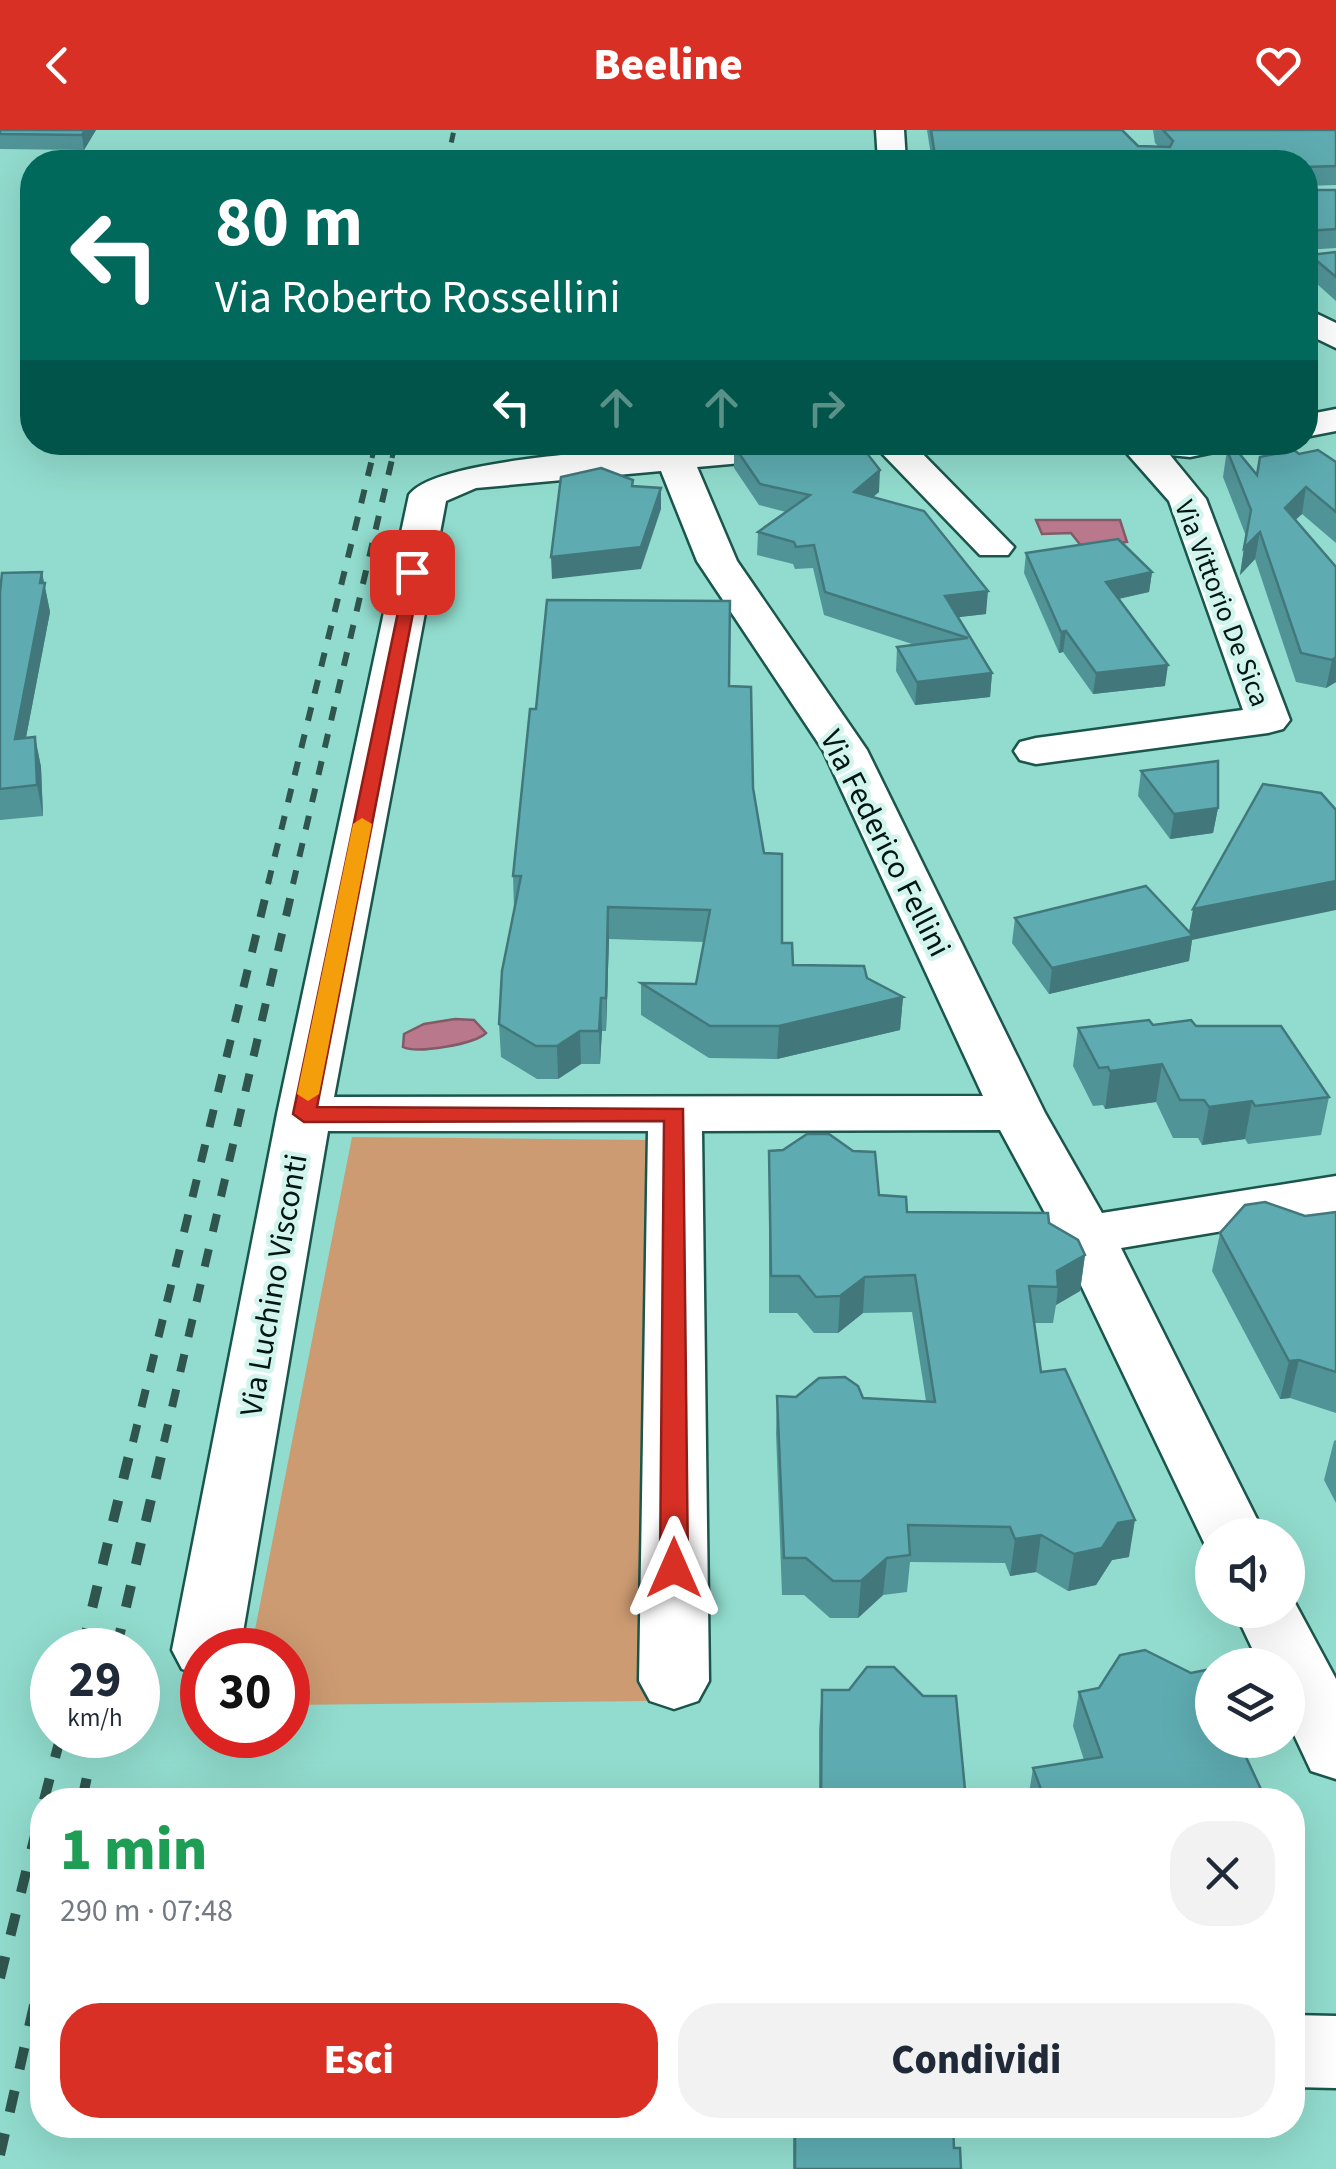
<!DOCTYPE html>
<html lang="it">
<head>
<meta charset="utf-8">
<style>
	:root { --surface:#fff; --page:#f2f2f3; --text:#1f2937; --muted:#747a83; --accent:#d93025 }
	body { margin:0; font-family:"Source Sans 3",sans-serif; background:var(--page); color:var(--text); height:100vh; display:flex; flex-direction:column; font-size:38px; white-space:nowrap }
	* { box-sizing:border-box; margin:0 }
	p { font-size:32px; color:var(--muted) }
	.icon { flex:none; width:55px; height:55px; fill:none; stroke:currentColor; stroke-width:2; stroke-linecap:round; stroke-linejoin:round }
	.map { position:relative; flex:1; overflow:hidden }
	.drawer { position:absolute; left:30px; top:1658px; width:1275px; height:350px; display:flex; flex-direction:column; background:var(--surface); border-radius:40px; box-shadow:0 10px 40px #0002 }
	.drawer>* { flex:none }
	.hud { position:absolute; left:20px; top:20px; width:1298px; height:305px; border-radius:40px; box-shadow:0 10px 40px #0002; background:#00695c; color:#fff; overflow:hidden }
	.fabs { position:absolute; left:1195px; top:1388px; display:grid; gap:20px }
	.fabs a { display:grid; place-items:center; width:110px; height:110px; border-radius:50%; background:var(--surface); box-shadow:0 10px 40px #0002; font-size:50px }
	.speed { position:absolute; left:30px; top:1498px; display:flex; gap:20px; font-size:50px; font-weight:700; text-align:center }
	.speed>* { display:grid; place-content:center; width:130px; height:130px; border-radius:50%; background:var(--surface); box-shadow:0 10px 40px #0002; line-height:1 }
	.speed small { font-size:25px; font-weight:400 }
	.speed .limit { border:15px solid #d22; background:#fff; color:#111 }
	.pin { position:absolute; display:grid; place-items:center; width:85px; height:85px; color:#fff; margin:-42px; border-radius:20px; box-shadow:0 5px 15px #0006 }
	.me { position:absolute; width:110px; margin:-55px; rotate:0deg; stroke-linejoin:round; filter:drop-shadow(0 0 8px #0008) }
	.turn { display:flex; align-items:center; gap:35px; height:210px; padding:0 30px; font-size:45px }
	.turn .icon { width:130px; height:130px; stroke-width:2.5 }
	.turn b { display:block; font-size:70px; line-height:85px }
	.lanes { display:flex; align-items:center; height:95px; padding:0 30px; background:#0003; justify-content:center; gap:50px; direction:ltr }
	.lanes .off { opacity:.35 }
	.round { display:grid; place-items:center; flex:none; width:105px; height:105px; border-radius:40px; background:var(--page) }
	.headline { display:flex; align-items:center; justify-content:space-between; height:170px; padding:0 30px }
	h1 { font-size:60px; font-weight:800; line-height:75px; color:#1e9e55 }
	.primary-button { display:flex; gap:20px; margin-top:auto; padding:20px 30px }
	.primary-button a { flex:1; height:115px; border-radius:40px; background:var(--accent); color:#fff; font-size:40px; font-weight:800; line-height:115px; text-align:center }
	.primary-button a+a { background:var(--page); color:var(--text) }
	header { display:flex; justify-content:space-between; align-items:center; height:130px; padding:0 30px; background:var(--accent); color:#fff; font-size:45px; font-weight:800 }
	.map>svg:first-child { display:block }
</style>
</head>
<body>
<header><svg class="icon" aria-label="back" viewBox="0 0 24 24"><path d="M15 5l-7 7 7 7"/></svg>Beeline<svg class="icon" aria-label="heart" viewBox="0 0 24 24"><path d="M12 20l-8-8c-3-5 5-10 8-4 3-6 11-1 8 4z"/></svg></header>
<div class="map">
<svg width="1336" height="2039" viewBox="0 0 1336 2039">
	<rect width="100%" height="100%" fill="#91dcce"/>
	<polygon fill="#cc9b72" points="352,1007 651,1010 650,1571 288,1575 288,1520 251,1520"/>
	<g fill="#b9788b" stroke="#825b67" stroke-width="2.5">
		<polygon points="1036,390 1120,390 1127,412 1082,417 1071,403 1042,404"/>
		<path d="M455 889 474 890 486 903C475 914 417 924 403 917L404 904 424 894Z"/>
	</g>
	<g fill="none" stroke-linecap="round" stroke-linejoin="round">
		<g stroke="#1b564c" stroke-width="5">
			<g id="minor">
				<polygon points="876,0 904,0 906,32 878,32"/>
				<polygon points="1305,178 1336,193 1336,218 1305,203"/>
				<polygon points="1336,279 1336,301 1305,307 1305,285"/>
				<path d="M729 312H911L1014 417 1008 425H980L873 314 856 323 697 337 737 431 867 620 1045 983 1102 1083 1336 1046V1082L1121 1118 1265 1405H1212V1424L1209 1423 1057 1105 1000 1000 702 1001 709 1551 698 1571 674 1579 650 1571 639 1551 648 1001H328L240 1520H202V1546L182 1539 172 1520 277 984 409 365C437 324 672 318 729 312ZM661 341 697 431 823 620 983 966 334 967 446 371 476 358Z"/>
				<polygon points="1117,312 1229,312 1224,320 1190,327 1170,325 1206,369 1290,590 1283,599 1268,603 1036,634 1020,630 1014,621 1020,612 1036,608 1243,580 1169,371"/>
				<polygon points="1288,1460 1336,1549 1336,1649 1311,1641 1288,1592 1288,1535 1260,1535 1234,1480 1288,1480"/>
				<polygon points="1292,1885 1336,1886 1336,1958 1292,1957"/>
			</g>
		</g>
		<use href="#minor" fill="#fff" fill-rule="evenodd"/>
		<g stroke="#2f554e" stroke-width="5" stroke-dasharray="10 10" stroke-linecap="butt">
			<polyline points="447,32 454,0"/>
			<polyline points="372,328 376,312"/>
			<polyline points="392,328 396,312"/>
		</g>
		<g stroke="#2f554e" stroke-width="6" stroke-dasharray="14 14" stroke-linecap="butt">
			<polyline points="268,754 373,325"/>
			<polyline points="293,754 393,325"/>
		</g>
		<g stroke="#2f554e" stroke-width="8" stroke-dasharray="18 18" stroke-linecap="butt">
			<polyline points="133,1312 269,752"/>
			<polyline points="164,1312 294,752"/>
		</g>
		<g stroke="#2f554e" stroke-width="10" stroke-dasharray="22 22" stroke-linecap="butt">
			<polyline points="82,1520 133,1309"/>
			<polyline points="116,1520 165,1309"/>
			<polyline points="44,1670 61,1605"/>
			<polyline points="82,1670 96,1605"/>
			<polyline points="0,1848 42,1677"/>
			<polyline points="0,2025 42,1840"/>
		</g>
	</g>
	<g fill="#519498">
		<polygon points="0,0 96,0 84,20 0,19"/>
		<polygon points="927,0 1122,0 1138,16 1159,17 1155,13 1153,0 1336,0 1336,55 1306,56 1306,60 1336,60 1336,118 1305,120 1305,32 932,32"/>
		<polygon points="1336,122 1336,171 1307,145 1310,125"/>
		<polygon points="734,316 825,321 879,362 873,367 986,484 958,487 992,543 990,567 915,575 896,541 897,517 915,515 824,485 813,438 795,439 793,434 757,425 758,402 786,382 759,375 734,338"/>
		<polygon points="1227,320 1257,345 1299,324 1336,332 1336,413 1302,384 1295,390 1336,437 1336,552 1326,558 1296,552 1255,429 1240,445 1246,406 1223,347"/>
		<polygon points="1026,423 1152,442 1149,462 1119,469 1165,556 1093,564 1063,522 1059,523 1024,443"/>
		<polygon points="44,453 50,482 26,607 35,607 41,637 43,686 0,690 0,462"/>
		<polygon points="729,556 753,658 764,723 782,813 793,835 867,848 903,867 900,900 777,929 709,928 641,885 641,853 696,854 704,812 609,809 606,901 602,901 600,934 581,934 558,949 537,949 501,927 499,894 514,778 513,746"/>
		<polygon points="1141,641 1218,678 1213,703 1170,709 1138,666"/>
		<polygon points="1015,788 1192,810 1189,831 1049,864 1012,813"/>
		<polygon points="1153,895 1196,896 1329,967 1321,1005 1248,1014 1245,1009 1202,1015 1198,1008 1173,1008 1156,972 1105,979 1103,975 1093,976 1073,936 1078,898"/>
		<polygon points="769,1021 879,1065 907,1082 1049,1093 1085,1125 1080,1161 1056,1175 1053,1193 1034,1193 1041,1242 1129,1427 1112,1430 1096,1455 1068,1461 1036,1442 1010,1446 1005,1433 910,1432 907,1462 883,1465 858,1488 830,1488 804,1465 782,1465 776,1303 777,1266 926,1271 912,1182 863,1183 838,1203 814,1203 797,1183 769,1183"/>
		<polygon points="1336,1082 1336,1283 1290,1268 1280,1269 1212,1141 1220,1103 1305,1086"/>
		<polygon points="1336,1310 1336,1373 1324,1350 1334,1311"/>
		<polygon points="822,1560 849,1560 966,1670 819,1670 819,1600"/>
		<polygon points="1079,1562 1266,1670 1028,1670 1033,1638 1084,1630 1073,1596"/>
		<polygon points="793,1995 953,1995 954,2018 961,2039 793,2039"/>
	</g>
	<g fill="#42787c">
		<polygon points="85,0 96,0 84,20 82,5"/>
		<polygon points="880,340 879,362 853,383 854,362"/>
		<polygon points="1306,357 1302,384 1280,404 1285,378"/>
		<polygon points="661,358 661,379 641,439 552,449 551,427"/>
		<polygon points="1260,402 1255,429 1240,445 1244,418"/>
		<polygon points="42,442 50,482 20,639 15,609"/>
		<polygon points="1152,442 1149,462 1103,472 1106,452"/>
		<polygon points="988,461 986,484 943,489 945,466"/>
		<polygon points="1066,501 1063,522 1059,523 1061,502"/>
		<polygon points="1336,527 1336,552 1326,558 1332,530"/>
		<polygon points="1168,535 1165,556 1093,564 1096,543"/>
		<polygon points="992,543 990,567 915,575 917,552"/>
		<polygon points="35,607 41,637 43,686 37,655"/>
		<polygon points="1218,678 1213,703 1170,709 1174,684"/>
		<polygon points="1336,751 1336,780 1192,810 1189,831 1049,864 1052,838 1188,807 1193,779"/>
		<polygon points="608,777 609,809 606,901 606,868"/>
		<polygon points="903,867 900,900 777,929 779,896"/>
		<polygon points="601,868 602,901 600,934 599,901"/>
		<polygon points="580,901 581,934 558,949 557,916"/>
		<polygon points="1162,934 1156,972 1105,979 1110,941"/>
		<polygon points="1252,971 1245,1009 1202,1015 1209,977"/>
		<polygon points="1085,1125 1080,1161 1056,1175 1058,1157 1057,1141"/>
		<polygon points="865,1147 863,1183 838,1203 840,1166"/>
		<polygon points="1299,1230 1290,1268 1280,1269 1289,1231"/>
		<polygon points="1135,1390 1129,1427 1112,1430 1096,1455 1068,1461 1074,1424 1118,1393"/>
		<polygon points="1041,1405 1036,1442 1010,1446 1015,1409"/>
		<polygon points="887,1428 883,1465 858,1488 861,1451"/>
	</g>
	<g fill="#5eacb1" stroke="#42787c" stroke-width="2.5">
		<polygon points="0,0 85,0 82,5 0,4"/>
		<polygon points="931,0 1122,0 1138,16 1170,17 1173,11 1163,0 1336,0 1336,36 1305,37 1306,60 1336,60 1336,99 1306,101 1305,111 1305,32 936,32"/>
		<polygon points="1336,122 1336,147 1310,125"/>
		<polygon points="775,312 822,312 825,321 862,317 880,340 854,362 924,381 988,461 945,466 992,543 917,552 897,517 968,508 825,462 814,415 796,417 794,412 758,402 810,365 760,354 734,316"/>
		<polygon points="1234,317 1257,345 1260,327 1294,320 1299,324 1318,320 1336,332 1336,382 1306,357 1285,378 1336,437 1336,527 1332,530 1301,523 1260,402 1244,418 1251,380 1227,320"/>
		<polygon points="601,338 633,350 632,356 661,358 641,417 551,427 561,347"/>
		<polygon points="1118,409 1152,442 1106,452 1168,535 1096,543 1066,501 1061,502 1026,423"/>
		<polygon points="42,442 40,453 45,453 15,609 35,607 37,655 0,659 0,462 2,443"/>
		<polygon points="547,470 730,471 729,556 751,557 753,658 764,723 782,724 782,813 792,813 793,835 864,836 867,848 903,867 779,896 710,896 641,853 696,854 710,780 608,777 606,868 601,868 599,901 580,901 557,916 536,916 499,894 502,841 521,746 513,746 530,579 536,579"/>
		<polygon points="1218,631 1218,678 1174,684 1141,641"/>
		<polygon points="1263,654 1321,663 1336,680 1336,751 1193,779"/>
		<polygon points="1146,756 1193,806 1052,838 1015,788"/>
		<polygon points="1149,890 1153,895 1191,890 1196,896 1281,896 1329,967 1255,976 1252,971 1209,977 1204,970 1180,970 1162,934 1110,941 1108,937 1099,938 1078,898"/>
		<polygon points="807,1004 829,1004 853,1021 875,1022 879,1065 906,1067 907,1082 1048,1083 1049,1093 1078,1110 1085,1125 1057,1141 1058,1157 1029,1156 1041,1242 1065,1239 1135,1390 1118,1393 1102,1418 1074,1424 1041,1405 1015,1409 1010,1397 908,1395 910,1425 887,1428 861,1451 833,1451 806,1428 784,1428 777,1266 796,1267 819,1248 845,1247 858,1256 863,1268 935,1272 915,1145 865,1147 840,1166 816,1167 799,1146 771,1146 769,1021 783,1020"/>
		<polygon points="1265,1072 1305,1086 1336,1082 1336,1242 1299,1230 1289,1231 1220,1103 1245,1075"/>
		<polygon points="1145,1520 1191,1543 1206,1540 1212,1555 1212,1610 1238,1610 1266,1670 1045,1670 1033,1638 1102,1627 1079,1562 1099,1558 1120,1525"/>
		<polygon points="867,1537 894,1537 923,1566 956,1566 966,1670 821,1670 822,1560 849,1560"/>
		<polygon points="795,1995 953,1995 954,2018 960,2018 961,2039 795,2039"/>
	</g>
	<polygon fill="#d93025" stroke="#8d1f18" stroke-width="2.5" points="407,439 421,442 317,977 683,979 688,1438 674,1448 660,1438 664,991 304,992 293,984"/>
	<polygon fill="#f59e0b" points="362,688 372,694 319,964 308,971 297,964 353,694"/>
	<g text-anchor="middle" stroke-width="9" stroke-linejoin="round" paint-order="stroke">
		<g font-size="28" fill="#011612" stroke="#d1f5ed">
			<text transform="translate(1223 473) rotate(69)" y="10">Via Vittorio De Sica</text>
		</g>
		<g font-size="32" fill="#011612" stroke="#d1f5ed">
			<text transform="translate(886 713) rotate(63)" y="11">Via Federico Fellini</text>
			<text transform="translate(273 1155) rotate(-80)" y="11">Via Luchino Visconti</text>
		</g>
	</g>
</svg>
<div class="fabs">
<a><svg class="icon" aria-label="sound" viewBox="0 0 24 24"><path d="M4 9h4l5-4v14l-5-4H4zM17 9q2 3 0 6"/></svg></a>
<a><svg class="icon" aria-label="layers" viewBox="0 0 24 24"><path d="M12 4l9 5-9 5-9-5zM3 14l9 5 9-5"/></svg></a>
</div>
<div class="speed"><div>29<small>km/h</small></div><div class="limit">30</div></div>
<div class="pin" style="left:412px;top:442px;background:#d93025"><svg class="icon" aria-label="arrive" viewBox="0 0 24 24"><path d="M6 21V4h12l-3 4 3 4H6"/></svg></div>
<svg class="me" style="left:674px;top:1438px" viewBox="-20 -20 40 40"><path d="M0-17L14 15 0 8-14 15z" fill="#d93025" stroke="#fff" stroke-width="4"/></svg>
<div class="hud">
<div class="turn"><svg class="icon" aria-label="left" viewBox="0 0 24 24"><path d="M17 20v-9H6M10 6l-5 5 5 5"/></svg><div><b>80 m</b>Via Roberto Rossellini</div></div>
<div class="lanes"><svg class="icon" aria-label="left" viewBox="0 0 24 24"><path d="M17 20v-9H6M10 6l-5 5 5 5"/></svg><svg class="icon off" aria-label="ahead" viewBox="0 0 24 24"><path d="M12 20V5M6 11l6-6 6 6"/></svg><svg class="icon off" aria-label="ahead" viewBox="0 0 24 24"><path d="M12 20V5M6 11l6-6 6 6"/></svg><svg class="icon off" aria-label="right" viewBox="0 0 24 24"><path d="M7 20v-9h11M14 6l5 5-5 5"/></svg></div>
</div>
<section class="drawer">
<div class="headline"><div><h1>1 min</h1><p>290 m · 07:48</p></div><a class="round"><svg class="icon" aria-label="close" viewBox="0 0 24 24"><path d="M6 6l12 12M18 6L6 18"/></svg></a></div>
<div class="primary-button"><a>Esci</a><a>Condividi</a></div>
</section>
</div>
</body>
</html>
